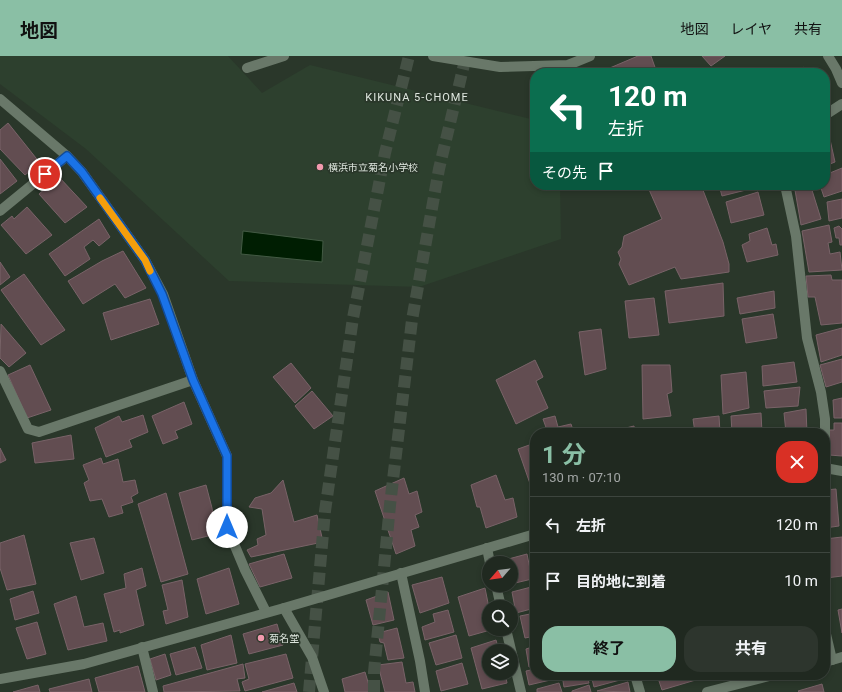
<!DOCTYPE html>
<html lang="ja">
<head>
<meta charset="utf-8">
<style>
	:root { --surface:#202920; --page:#2d352d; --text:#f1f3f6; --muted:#a2a6a5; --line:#3d453e; --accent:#8abfa5 }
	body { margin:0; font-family:Roboto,"Noto Sans JP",sans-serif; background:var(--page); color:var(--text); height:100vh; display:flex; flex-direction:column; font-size:15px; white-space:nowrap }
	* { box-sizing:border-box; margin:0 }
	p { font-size:13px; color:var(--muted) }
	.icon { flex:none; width:22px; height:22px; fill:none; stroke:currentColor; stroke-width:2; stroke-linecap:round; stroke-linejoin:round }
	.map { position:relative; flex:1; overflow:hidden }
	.panel { position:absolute; left:530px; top:372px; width:300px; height:252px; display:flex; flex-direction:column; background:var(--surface); border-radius:16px; box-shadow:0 2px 6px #0003,0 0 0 1px var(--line) }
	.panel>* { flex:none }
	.banner { position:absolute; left:530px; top:12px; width:300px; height:122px; border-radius:16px; box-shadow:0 2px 6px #0003,0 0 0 1px var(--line); background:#0b6e4f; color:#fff; overflow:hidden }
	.needle { width:26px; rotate:242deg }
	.controls { position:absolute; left:482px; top:500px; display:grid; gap:8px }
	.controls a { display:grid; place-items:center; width:36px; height:36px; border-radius:50%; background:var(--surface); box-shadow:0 2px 6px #0003,0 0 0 1px var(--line); font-size:20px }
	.pin { position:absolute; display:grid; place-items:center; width:34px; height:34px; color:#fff; margin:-17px; border:2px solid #fff; border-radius:50%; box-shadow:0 1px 4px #0007 }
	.me { position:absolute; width:44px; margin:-22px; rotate:0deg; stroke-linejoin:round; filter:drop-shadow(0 0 3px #0008) }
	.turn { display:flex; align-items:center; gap:14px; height:84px; padding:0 12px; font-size:18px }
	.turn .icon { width:52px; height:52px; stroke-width:2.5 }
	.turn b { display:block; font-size:28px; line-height:34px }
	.then { display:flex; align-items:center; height:38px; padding:0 12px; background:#0003; gap:8px; font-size:15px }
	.round { display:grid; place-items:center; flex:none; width:42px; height:42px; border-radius:16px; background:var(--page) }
	.headline { display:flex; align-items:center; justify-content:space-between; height:68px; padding:0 12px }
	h1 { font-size:24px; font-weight:700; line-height:30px; color:var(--accent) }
	.action { display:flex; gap:8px; margin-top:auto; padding:8px 12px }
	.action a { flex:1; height:46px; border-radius:16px; background:var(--accent); color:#111; font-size:16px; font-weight:700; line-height:46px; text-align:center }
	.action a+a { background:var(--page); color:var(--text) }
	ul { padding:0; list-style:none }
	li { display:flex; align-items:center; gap:12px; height:56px; padding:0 12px; border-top:1px solid var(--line) }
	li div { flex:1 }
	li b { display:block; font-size:15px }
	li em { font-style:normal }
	header { display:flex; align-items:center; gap:24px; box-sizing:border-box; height:56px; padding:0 20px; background:var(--accent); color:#111 }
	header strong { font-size:19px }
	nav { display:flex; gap:22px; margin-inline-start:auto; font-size:14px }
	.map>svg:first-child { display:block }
</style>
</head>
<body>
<header>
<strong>地図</strong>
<nav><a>地図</a><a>レイヤ</a><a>共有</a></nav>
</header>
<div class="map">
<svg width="842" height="636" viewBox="0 0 842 636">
	<rect width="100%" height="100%" fill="#2a372a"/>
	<polygon fill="#2d402e" points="0,0 228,0 262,37 310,9 535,64 535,129 560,129 561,183 419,231 229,225 86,93 0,28"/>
	<polygon fill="#001e02" stroke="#435a44" points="243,175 323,185 322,206 241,198"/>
	<g fill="#624d51" stroke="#796368">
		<polygon points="638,0 651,0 657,17 598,17"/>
		<polygon points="702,0 725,0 711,10"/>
		<polygon points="804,11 809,17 797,17"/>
		<polygon points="8,67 40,107 25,119 0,93 0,74"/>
		<polygon points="829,79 835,106 825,110 825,80"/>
		<polygon points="0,103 17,125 0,138"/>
		<polygon points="842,112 842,135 824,141 820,129 825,129 825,119"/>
		<polygon points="59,121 87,151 65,167 39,138"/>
		<polygon points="647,129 701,129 723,186 729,208 729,216 681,223 675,211 629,229 619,208 621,203 618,196 622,191 624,180 662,163"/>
		<polygon points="719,129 753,129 754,132 722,140"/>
		<polygon points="811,131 821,163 801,169 795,134"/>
		<polygon points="758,136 764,159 731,167 726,146"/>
		<polygon points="842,143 842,162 829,165 827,146"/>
		<polygon points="27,151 52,179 26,198 1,169 12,160 14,163"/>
		<polygon points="99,163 110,181 99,190 93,184 84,191 90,203 65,220 49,198"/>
		<polygon points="829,169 832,186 828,187 830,198 840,196 842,214 809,216 802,175"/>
		<polygon points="839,170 842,173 842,189 840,189 839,182 836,182 834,172"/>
		<polygon points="767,172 772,189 776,188 778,199 747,206 742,189 750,185 749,178"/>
		<polygon points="123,195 146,232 125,242 115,228 83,248 68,225 102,205"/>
		<polygon points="0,206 10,221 0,229"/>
		<polygon points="24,218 65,274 41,289 1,234"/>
		<polygon points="831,219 832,224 842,224 842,267 821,269 815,241 808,241 806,220"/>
		<polygon points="723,227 724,260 669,267 665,235"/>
		<polygon points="774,235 775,252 740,258 737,242"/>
		<polygon points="654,242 659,279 629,282 625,245"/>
		<polygon points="150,243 159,268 111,284 103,257"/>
		<polygon points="773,258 777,282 746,287 742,263"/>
		<polygon points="1,268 26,297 9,311 0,302"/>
		<polygon points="842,272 842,299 821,306 816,279"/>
		<polygon points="601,273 606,313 585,319 579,276"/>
		<polygon points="842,303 842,326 826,331 820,309"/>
		<polygon points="535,304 543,321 536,325 548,352 516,368 496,324"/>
		<polygon points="794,306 797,326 763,330 762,310"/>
		<polygon points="291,307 311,332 295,347 273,321"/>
		<polygon points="30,309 51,354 27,362 8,319"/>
		<polygon points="642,309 670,309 672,336 667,338 671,360 643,363"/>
		<polygon points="746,316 749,352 723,358 721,319"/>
		<polygon points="800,331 798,350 766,352 764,335"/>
		<polygon points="312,335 333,360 314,373 295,350"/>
		<polygon points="842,342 842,362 834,362 833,344"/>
		<polygon points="184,346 192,368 175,375 178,382 163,388 152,360"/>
		<polygon points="806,353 807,377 786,377 784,357"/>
		<polygon points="761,357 762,377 732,377 731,360"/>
		<polygon points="143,359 148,376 129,384 132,391 106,401 95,372 119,360 122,366"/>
		<polygon points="555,360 558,371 571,368 574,377 548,377 543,363"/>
		<polygon points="719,360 720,377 695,377 693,363"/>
		<polygon points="834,367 842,367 842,400 829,399 829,374 834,374"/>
		<polygon points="634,370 635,377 606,377"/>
		<polygon points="71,379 74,403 35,407 32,387"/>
		<polygon points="535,387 535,442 518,393"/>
		<polygon points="0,392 6,404 0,407"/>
		<polygon points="101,402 103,408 118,403 123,426 135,424 138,437 131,441 133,446 121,450 123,457 109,461 102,443 90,445 84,427 89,424 83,409"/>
		<polygon points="496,419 505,444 513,442 517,461 486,472 480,451 477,451 471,429"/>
		<polygon points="404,422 409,438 417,435 422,456 415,459 419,471 411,474 415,490 396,498 375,435"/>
		<polygon points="283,424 294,466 317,459 323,486 251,501 247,494 258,489 257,483 266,479 262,453 249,451 255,442 271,437"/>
		<polygon points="206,429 212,452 216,478 192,484 179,437"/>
		<polygon points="836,433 839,470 825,472 825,434"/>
		<polygon points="166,437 188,518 161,526 138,448"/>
		<polygon points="24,479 36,528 7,534 0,512 0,487"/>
		<polygon points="842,481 842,520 826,522 825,483"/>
		<polygon points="94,482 104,517 81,524 70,487"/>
		<polygon points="284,498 292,522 260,531 249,508"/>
		<polygon points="527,498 532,523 511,528 511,507 501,507 501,505"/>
		<polygon points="142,512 146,530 136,534 144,569 120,577 120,574 114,576 104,538 126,532 124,518"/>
		<polygon points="229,512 239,548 206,558 197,523"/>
		<polygon points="442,521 449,547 420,557 412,529"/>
		<polygon points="182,524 188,561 166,568 163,555 168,554 162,529"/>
		<polygon points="535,530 535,552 516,557 512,536"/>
		<polygon points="485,532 489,552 489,573 494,573 469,580 458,541"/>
		<polygon points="33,535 39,557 15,564 10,543"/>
		<polygon points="388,536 394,564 373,569 366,544"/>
		<polygon points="76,540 84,571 103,567 107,585 68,594 54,548"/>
		<polygon points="842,553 842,577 838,554"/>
		<polygon points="448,554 454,576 425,584 422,571 435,566 433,558"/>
		<polygon points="535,557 535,580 525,582 520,560"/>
		<polygon points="37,566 46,598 27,603 16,572"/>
		<polygon points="277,568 283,589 249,598 243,578"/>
		<polygon points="397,572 404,602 388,604 384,587 380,586 378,577"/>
		<polygon points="231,579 237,607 207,614 201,589"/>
		<polygon points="456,579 462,602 436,609 429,587"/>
		<polygon points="496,584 499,595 489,595 489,617 505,617 507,627 482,633 471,592"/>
		<polygon points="535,590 535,610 529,611 526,593"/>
		<polygon points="195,591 202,612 176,619 170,598"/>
		<polygon points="165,598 171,619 156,624 150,603"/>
		<polygon points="286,598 293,622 245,635 242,626 249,623 245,608"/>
		<polygon points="402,606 406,627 413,626 415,636 385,636 378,609"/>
		<polygon points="462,607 468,628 441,635 436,615"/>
		<polygon points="243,608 245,622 237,623 240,635 164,636 163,630"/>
		<polygon points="138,610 145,636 99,636 95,622"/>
		<polygon points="535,613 535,619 558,619 559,622 529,629 526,615"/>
		<polygon points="365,616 371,636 345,636 342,623"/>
		<polygon points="562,619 587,619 589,627 564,631"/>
		<polygon points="591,619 619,619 620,624 594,631"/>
		<polygon points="657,619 699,619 699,623 662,634"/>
		<polygon points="89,623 92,636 50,636 49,633"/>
		<polygon points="628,626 630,636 597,635"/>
		<polygon points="294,627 297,636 262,636"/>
		<polygon points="559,627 562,636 537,636 537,633"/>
		<polygon points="822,628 824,636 799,636 798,635"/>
		<polygon points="38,629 40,636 13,636"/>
		<polygon points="589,629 591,636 572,636 572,635"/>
	</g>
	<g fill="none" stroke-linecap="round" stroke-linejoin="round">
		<g stroke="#455145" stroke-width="12" stroke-dasharray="12 6" stroke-linecap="butt">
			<polyline points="309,636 325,455 353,262 385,97 409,0"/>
			<polyline points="374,636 374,616 390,449 412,264 439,113 466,0"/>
		</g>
		<g stroke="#697869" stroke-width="10">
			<polyline points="487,492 490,507"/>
			<polyline points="401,517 420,605 425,636"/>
			<polyline points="496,529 501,551"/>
			<polyline points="506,573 521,636"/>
			<polyline points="825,574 832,604 825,606"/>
			<polyline points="142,591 153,636"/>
			<polyline points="635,619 640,636"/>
			<polyline points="707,636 773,619"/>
		</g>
		<g stroke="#697869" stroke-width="10">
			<polyline points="433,0 500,11 568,9 590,0"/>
			<polyline points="828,0 836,13 842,27"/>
			<polyline points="247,12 284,0"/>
			<polyline points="0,43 67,100 82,116 145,204 163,238 193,324 227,400 227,471 245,514 266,556"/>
			<polyline points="825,59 842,48"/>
			<polyline points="785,129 796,180 807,282 821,336 825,363 825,402"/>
			<polyline points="0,155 67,100"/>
			<polyline points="0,315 28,373 39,376 193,324"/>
			<polyline points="825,412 842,415"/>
			<polyline points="284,552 312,601 324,636"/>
			<polyline points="832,604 842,601"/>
			<polyline points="0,623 84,608 284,552 535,478"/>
		</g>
	</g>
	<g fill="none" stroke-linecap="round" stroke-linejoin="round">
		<g stroke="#114b97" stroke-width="10">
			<polyline id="route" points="45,118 67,100 82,116 145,204 162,238 193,324 227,400 227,471"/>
		</g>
		<use href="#route" stroke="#1a73e8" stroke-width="7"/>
		<polyline stroke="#f59e0b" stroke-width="7" points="100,142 145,204 150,215"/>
	</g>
	<g fill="#f29aae" stroke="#2a372a" stroke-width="1.5">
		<circle cx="320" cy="111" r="4"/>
		<circle cx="261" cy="582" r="4"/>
	</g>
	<g text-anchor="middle" stroke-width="3.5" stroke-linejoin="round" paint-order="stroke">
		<g font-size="10" fill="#dee6de" stroke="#2a372a" text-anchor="start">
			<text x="328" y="115">横浜市立菊名小学校</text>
			<text x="269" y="586">菊名堂</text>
		</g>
		<g font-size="11" letter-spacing="1" fill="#dee6de" stroke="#2a372a">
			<text x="417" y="45">KIKUNA 5-CHOME</text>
		</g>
	</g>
</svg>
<div class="controls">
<a><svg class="needle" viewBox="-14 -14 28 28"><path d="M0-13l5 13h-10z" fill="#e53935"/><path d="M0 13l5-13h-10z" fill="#a2a6a5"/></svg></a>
<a><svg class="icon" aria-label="search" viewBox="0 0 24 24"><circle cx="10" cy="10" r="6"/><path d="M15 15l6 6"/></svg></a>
<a><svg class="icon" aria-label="layers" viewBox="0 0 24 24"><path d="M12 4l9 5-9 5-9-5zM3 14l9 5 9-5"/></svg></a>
</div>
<div class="pin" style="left:45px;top:118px;background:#d93025"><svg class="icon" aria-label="arrive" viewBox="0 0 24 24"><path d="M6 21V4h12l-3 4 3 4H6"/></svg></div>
<svg class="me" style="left:227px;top:471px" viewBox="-20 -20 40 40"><circle r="19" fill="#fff"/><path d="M0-13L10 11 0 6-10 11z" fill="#1a73e8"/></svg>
<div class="banner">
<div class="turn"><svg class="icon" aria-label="left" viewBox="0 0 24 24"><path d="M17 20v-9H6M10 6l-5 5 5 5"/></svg><div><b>120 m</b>左折</div></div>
<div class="then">その先<svg class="icon" aria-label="arrive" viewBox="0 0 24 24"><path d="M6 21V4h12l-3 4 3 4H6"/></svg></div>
</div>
<section class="panel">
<div class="headline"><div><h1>1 分</h1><p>130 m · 07:10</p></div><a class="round" style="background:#d93025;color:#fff"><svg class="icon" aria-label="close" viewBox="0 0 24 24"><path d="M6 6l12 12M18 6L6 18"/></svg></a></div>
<ul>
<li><svg class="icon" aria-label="left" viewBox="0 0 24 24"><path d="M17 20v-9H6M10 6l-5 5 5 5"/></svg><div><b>左折</b></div><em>120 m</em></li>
<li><svg class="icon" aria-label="arrive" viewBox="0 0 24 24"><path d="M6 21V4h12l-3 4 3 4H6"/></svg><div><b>目的地に到着</b></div><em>10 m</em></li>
</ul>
<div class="action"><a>終了</a><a>共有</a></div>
</section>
</div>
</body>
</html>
